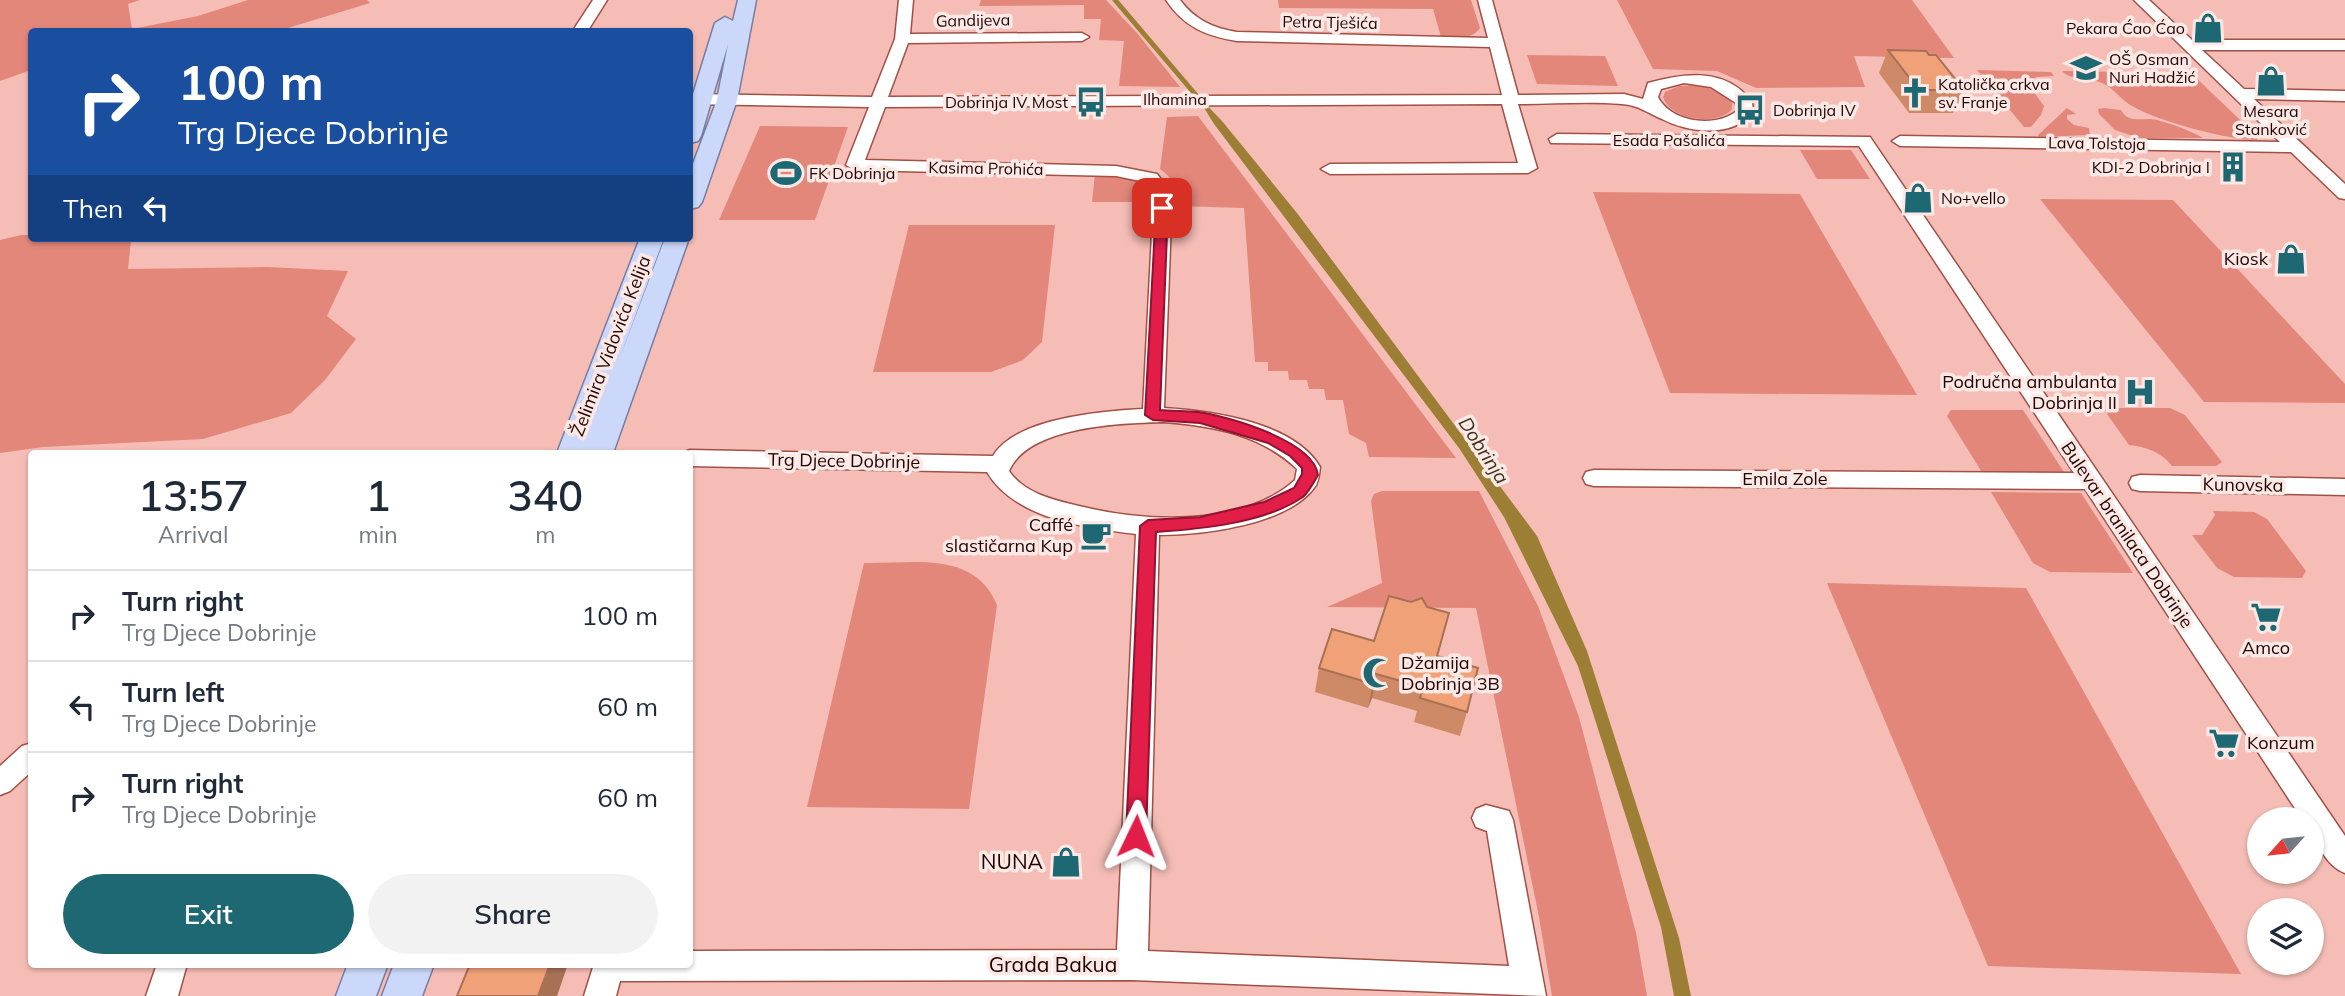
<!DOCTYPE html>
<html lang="en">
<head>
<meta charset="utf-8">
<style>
	:root { --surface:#fff; --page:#f2f2f3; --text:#1f2937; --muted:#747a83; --line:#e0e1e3; --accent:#1d6872 }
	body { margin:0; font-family:Mulish,sans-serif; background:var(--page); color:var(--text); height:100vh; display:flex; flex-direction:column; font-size:26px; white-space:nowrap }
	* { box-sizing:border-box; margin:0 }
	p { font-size:23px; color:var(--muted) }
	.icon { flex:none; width:38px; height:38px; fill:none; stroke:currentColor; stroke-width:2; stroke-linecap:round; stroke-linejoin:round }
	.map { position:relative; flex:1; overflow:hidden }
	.drawer { position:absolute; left:28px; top:450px; width:665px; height:518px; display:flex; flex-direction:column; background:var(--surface); border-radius:7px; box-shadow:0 2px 5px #0004 }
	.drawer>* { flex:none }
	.hud { position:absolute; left:28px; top:28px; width:665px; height:214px; border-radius:7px; box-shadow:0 2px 5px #0004; background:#1a4fa0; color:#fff; overflow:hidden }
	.needle { width:46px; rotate:243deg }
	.controls { position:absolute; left:2247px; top:807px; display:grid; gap:14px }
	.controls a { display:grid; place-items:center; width:77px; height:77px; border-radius:50%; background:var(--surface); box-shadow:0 2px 5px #0004; font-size:35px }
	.pin { position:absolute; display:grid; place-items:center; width:60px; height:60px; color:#fff; margin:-30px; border-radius:14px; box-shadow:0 4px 10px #0006 }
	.me { position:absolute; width:77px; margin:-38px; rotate:2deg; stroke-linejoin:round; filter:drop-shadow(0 0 5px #0008) }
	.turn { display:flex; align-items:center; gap:24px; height:147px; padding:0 35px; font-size:32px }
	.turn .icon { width:91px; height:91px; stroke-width:2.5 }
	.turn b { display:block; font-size:49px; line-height:60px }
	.then { display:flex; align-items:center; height:66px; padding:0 35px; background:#0003; gap:14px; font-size:26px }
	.eta { display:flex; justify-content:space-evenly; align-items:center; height:119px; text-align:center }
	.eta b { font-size:42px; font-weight:600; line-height:49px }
	.action { display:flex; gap:14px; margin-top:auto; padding:14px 35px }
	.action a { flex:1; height:80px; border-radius:42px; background:var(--accent); color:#fff; font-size:28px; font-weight:600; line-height:80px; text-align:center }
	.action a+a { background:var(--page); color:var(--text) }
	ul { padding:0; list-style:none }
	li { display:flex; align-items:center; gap:21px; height:91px; padding:0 35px; border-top:2px solid var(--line) }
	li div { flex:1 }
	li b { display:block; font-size:26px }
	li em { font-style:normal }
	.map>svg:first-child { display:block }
</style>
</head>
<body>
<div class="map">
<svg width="2345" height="996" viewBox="0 0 2345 996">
	<rect width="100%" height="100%" fill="#f5bdb5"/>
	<g fill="#e3877b">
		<polygon points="0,0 140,0 128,4 132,29 198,16 248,0 367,0 370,3 278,31 32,32 31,70 0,81"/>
		<polygon points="981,0 1106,0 1137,33 1180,87 1119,86 1124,41 1099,40 1101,19 1084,19 1084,5 979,6"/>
		<path d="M1278 0H1471L1480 28C1471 41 1455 37 1441 37L1433 9 1279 8Z"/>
		<polygon points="1617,0 1912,0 1954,58 1854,56 1865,87 1756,88 1717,71 1653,69"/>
		<polygon points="1527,55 1605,56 1618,86 1537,84"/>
		<polygon points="1977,70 2051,72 2054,76 2037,77 2029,80 2031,88 2044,106 2041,115 2031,127 2024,127"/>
		<path d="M2062 71 2191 73 2258 137 2257 140C2228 140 2157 121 2132 106 2121 100 2114 88 2102 83 2089 77 2071 81 2062 71Z"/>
		<path d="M1679 86C1698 84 1719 87 1732 103V109C1718 127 1670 120 1663 97L1665 92Z"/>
		<polygon points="2067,108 2076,114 2067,115 2067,119 2074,125 2089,128 2090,135 2039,137 2038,135"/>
		<path d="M2104 108 2121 110C2127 122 2139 119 2150 119 2160 119 2194 132 2203 138H2139L2115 130 2099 114 2098 109Z"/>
		<path d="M1198 116 1456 458 1369 457 1366 443 1349 434 1343 400H1326L1324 389H1309L1307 380H1289L1288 371H1268V362H1255L1244 208 1176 206C1177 188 1175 180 1160 169L1167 117Z"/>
		<polygon points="760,126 848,127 815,220 719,220"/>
		<polygon points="1800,150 1851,150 1870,179 1817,179"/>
		<path d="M1095 174C1118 174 1139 175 1156 191L1155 199 1147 202H1092Z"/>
		<polygon points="1593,192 1800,194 1917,395 1670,393"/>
		<polygon points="2040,199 2173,200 2345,384 2345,403 2204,402"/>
		<polygon points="909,225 1055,225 1042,342 1023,360 991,372 873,372"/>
		<polygon points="21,235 31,235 32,238 131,241 128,269 268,267 348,271 327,316 356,339 325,380 291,413 203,439 43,447 0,453 0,240"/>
		<path d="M2111 408H2170L2185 415 2222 462 2216 466H2172C2163 453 2145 446 2129 445L2107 414Z"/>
		<polygon points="1951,410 2023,410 2066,475 1983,474 1947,416"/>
		<polygon points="1382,491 1479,491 1538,606 1579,717 1636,933 1647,996 1552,996 1539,917 1476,608 1327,607 1382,583 1371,501 1374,494"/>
		<polygon points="1991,492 2081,493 2133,573 2050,572 2033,563"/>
		<polygon points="2213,511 2254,512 2267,519 2306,571 2302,578 2234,577 2217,568 2192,535 2202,535 2215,515"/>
		<path d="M864 563C914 564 974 550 997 605L969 809 807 807Z"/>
		<polygon points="1827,583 2026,588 2241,974 1988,966"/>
	</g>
	<polygon fill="#9c7f34" points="1195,93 1222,121 1297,213 1537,536 1587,651 1679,938 1691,996 1674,996 1661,927 1578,666 1504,517 1459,448 1214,124"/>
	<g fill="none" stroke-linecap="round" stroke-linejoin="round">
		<polyline stroke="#9c7f34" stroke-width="5" points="1115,0 1201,101"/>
		<g stroke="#a15046" stroke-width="3">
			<g id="minor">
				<polygon points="593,0 607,0 587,32 572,32"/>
				<path d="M899 0H913L910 34 1082 33 1089 37 1082 41 908 43 888 97 1502 95 1490 47 1237 41C1206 36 1184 27 1166 0H1180C1195 20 1213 28 1237 32L1488 38 1478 0H1492L1518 95 1624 94 1643 99 1648 83C1685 73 1726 67 1752 102L1753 112C1733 138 1689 133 1662 119 1648 113 1638 105 1622 104 1588 101 1552 104 1518 104L1537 168 1528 173 1330 174 1321 169 1330 164 1518 163 1502 104 885 107 865 160 1116 166 1157 174 1172 194 1164 408C1211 411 1294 422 1320 467 1319 474 1319 482 1314 488 1286 525 1203 535 1159 535L1148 951 1509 966 1487 831 1476 827 1472 818 1476 809 1486 805 1509 811 1513 820 1546 996 1132 980 620 981 616 996H584L594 964H690V951L1117 950 1136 534C1086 528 1015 519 987 472L690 466V453H682L690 450 993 456C1015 418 1103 411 1143 409L1154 194 1145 182 1116 176 855 170 846 165 869 107 690 104V94L872 97 895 39ZM1684 83 1711 87 1736 103 1737 111C1716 128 1671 123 1658 97L1661 89ZM1164 422C1213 426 1260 434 1297 469L1295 480C1242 528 1144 522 1079 506 1054 500 1025 494 1009 471 1028 426 1121 423 1164 422Z"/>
				<polygon points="2134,0 2149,0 2192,40 2345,40 2345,50 2202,50 2244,89 2345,91 2345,101 2254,99 2345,184 2345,199 2339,198 2291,152 1900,146 1892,141 1900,136 2280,142"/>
				<path d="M1557 134 1870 137 2345 836V873C2326 866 2312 839 2312 819H2302L2085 489 1594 486 1586 484 1583 478 1586 472 1594 470 2074 473 1859 146 1551 143 1549 139Z"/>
				<polygon points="2140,475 2345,479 2345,495 2140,491 2132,489 2129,483 2132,477"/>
				<polygon points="32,743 32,771 10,791 0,795 0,766 22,746"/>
				<polygon points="157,964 187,964 178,996 146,996"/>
			</g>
		</g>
		<g stroke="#797da0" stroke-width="3">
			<g id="major">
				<polygon points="738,0 756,0 737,100 702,202 698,207 690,209 690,172 717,100 728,44 701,136 698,141 690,143 690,104 715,23 725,17 733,21"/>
				<polygon points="640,238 664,238 619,360 665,238 689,238 613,453 557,453"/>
				<polygon points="348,964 388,964 376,996 336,996"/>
				<polygon points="394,964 434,964 422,996 382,996"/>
			</g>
		</g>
		<use href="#minor" fill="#fff" fill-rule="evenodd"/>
		<use href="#major" fill="#cbd8f9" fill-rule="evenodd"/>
	</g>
	<g fill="#ce8a67">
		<polygon points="1888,50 1964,90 1953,113 1909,113 1879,73"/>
		<polygon points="1427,607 1449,613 1438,656 1467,712 1460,736 1414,722 1417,711 1372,698 1368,708 1315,692 1319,668 1374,641"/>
	</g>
	<g fill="#a87154">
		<polygon points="1376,674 1372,698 1368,708 1373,684"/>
		<polygon points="550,964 568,964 557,996 538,996"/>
	</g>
	<g fill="#f0a178" stroke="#a87154" stroke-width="2">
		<polygon points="1888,50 1926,51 1929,55 1936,55 1964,90 1919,90"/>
		<polygon points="1389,596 1411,602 1422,598 1427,607 1449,613 1437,656 1478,668 1467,712 1420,698 1423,687 1376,674 1373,684 1319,668 1332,629 1374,641"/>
		<polygon points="470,964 550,964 538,996 457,996"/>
	</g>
	<path fill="#e11d48" stroke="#92132f" stroke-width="2" d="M1162 204 1168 208 1160 410C1173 411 1186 411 1198 412 1228 416 1314 441 1318 475 1314 482 1309 492 1303 497 1265 523 1201 529 1156 532L1146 836 1143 842 1136 845 1129 842 1126 836 1140 526 1148 520 1200 517 1264 502 1294 488 1302 474V468L1290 456 1268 443 1200 423 1153 420 1145 415 1156 208Z"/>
	<defs>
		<g id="shop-bare" transform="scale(2.415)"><path d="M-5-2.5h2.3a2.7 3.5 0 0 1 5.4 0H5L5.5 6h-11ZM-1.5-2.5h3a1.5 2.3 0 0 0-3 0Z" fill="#1d6872" stroke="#fce8e5" stroke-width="2.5" paint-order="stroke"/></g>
		<g id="school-bare" transform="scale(2.415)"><path d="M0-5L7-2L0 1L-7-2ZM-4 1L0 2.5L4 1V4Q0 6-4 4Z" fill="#1d6872" stroke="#fce8e5" stroke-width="2.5" paint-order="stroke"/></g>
		<g id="church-bare" transform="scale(2.415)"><path d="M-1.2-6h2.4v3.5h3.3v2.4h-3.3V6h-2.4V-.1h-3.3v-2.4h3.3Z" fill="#1d6872" stroke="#fce8e5" stroke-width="2.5" paint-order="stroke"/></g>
		<g id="bus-bare" transform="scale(2.415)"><path d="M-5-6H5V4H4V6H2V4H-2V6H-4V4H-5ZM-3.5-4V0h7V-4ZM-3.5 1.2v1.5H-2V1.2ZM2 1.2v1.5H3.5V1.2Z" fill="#1d6872" stroke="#fce8e5" stroke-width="2.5" paint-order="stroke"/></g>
		<g id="building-bare" transform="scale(2.415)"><path d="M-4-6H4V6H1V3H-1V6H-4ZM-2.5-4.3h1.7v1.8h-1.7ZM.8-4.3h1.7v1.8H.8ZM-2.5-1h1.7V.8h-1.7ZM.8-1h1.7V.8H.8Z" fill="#1d6872" stroke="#fce8e5" stroke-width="2.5" paint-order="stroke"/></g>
		<g id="stadium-bare" transform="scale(2.415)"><path d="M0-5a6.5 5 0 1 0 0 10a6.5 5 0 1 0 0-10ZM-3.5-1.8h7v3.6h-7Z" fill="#1d6872" stroke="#fce8e5" stroke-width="2.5" paint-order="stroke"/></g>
		<g id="hospital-bare" transform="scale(2.415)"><path d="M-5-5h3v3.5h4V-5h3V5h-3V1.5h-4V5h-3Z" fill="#1d6872" stroke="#fce8e5" stroke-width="2.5" paint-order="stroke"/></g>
		<g id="cafe-bare" transform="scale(2.415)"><path d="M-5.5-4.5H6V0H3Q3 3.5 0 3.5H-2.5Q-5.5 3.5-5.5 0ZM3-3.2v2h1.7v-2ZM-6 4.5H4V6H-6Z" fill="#1d6872" stroke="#fce8e5" stroke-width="2.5" paint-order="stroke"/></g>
		<g id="supermarket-bare" transform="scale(2.415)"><path d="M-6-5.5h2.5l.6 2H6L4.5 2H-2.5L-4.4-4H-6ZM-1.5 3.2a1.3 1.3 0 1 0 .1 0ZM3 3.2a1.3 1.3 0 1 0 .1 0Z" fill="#1d6872" stroke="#fce8e5" stroke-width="2.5" paint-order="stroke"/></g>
		<g id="mosque-bare" transform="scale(2.415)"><path d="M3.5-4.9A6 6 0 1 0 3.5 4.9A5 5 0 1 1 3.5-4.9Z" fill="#1d6872" stroke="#fce8e5" stroke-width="2.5" paint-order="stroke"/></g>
	</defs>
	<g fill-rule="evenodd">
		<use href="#shop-bare" x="2208" y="28"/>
		<use href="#school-bare" x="2086" y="68"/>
		<use href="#shop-bare" x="2271" y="81"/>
		<use href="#church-bare" x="1915" y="93"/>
		<use href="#bus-bare" x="1091" y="102"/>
		<use href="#bus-bare" x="1750" y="110"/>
		<use href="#building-bare" x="2233" y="167"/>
		<use href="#stadium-bare" x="786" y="173"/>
		<use href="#shop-bare" x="1918" y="198"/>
		<use href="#shop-bare" x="2291" y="259"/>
		<use href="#hospital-bare" x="2140" y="392"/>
		<use href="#cafe-bare" x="1096" y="535"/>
		<use href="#supermarket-bare" x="2266" y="617"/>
		<use href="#mosque-bare" x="1378" y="673"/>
		<use href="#supermarket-bare" x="2224" y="743"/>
		<use href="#shop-bare" x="1066" y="862"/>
	</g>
	<g text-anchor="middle" stroke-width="7" stroke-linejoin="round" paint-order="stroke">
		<g font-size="16" fill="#210302" stroke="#fce8e5">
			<text transform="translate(973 20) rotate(-1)" y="6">Gandijeva</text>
			<text transform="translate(1330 22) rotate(1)" y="6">Petra Tješića</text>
			<text x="1175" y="105">Ilhamina</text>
			<text x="1669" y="146">Esada Pašalića</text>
			<text transform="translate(2097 143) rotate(1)" y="6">Lava Tolstoja</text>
			<text transform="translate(986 168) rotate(1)" y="6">Kasima Prohića</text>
		</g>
		<g font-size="16" fill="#210302" stroke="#fce8e5" text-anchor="start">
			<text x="2185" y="34" text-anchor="end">Pekara Ćao Ćao</text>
			<text x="2109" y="65">OŠ Osman<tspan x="2109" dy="18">Nuri Hadžić</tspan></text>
			<text x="1938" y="90">Katolička crkva<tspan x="1938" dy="18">sv. Franje</tspan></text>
			<text x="1068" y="108" text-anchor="end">Dobrinja IV Most</text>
			<text x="1773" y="116">Dobrinja IV</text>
			<text x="2271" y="117" text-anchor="middle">Mesara<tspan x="2271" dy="18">Stanković</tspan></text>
			<text x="2210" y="173" text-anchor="end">KDI-2 Dobrinja I</text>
			<text x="809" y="179">FK Dobrinja</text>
			<text x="1941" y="204">No+vello</text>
		</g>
		<g font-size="18" fill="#210302" stroke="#fce8e5" text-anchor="end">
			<text x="2268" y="265">Kiosk</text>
			<text x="2117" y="388">Područna ambulanta<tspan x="2117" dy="21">Dobrinja II</tspan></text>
			<text x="1073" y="531">Caffé<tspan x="1073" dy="21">slastičarna Kup</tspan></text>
			<text x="2266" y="654" text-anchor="middle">Amco</text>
			<text x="1401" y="669" text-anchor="start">Džamija<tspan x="1401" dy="21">Dobrinja 3B</tspan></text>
			<text x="2247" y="749" text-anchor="start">Konzum</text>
		</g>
		<g font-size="18" fill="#210302" stroke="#fce8e5">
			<text transform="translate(611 346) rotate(-69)" y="6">Želimira Vidovića Kelija</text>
			<text transform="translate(844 461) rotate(1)" y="6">Trg Djece Dobrinje</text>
			<text x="1785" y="485">Emila Zole</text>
			<text transform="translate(2243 485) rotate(1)" y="6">Kunovska</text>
			<text transform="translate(2127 535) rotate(56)" y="6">Bulevar branilaca Dobrinje</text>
		</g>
		<g font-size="19" font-style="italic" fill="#3b321b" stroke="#fce8e5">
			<text transform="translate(1484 450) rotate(57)" y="7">Dobrinja</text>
		</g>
		<g font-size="21" fill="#210302" stroke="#fce8e5" text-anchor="end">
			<text x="1043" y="869">NUNA</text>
		</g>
		<g font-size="21" fill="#210302" stroke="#fce8e5">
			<text x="1053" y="972">Grada Bakua</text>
		</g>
	</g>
</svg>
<div class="controls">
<a><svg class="needle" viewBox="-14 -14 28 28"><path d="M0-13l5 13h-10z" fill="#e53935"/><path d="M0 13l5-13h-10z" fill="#747a83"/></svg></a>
<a><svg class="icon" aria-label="layers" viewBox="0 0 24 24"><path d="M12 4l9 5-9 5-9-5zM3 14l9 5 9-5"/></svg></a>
</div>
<div class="pin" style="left:1162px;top:208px;background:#d93025"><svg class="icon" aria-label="arrive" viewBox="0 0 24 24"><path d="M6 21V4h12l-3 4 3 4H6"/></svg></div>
<svg class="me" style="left:1136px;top:836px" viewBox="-20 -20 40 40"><path d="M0-17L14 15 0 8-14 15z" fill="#e11d48" stroke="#fff" stroke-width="4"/></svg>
<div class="hud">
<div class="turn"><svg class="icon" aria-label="right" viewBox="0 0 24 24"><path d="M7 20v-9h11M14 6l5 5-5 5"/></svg><div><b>100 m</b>Trg Djece Dobrinje</div></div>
<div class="then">Then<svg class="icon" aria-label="left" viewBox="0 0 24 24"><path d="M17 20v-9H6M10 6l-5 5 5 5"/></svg></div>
</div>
<section class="drawer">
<div class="eta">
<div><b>13:57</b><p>Arrival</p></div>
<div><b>1</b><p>min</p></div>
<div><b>340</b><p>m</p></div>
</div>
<ul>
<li><svg class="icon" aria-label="right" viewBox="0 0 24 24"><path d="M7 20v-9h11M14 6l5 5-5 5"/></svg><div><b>Turn right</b><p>Trg Djece Dobrinje</p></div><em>100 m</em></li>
<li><svg class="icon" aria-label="left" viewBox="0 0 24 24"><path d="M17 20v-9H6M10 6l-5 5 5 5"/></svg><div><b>Turn left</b><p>Trg Djece Dobrinje</p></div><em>60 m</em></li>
<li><svg class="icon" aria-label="right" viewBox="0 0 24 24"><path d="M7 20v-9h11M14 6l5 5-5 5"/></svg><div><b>Turn right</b><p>Trg Djece Dobrinje</p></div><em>60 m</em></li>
</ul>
<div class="action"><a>Exit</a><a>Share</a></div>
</section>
</div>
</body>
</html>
